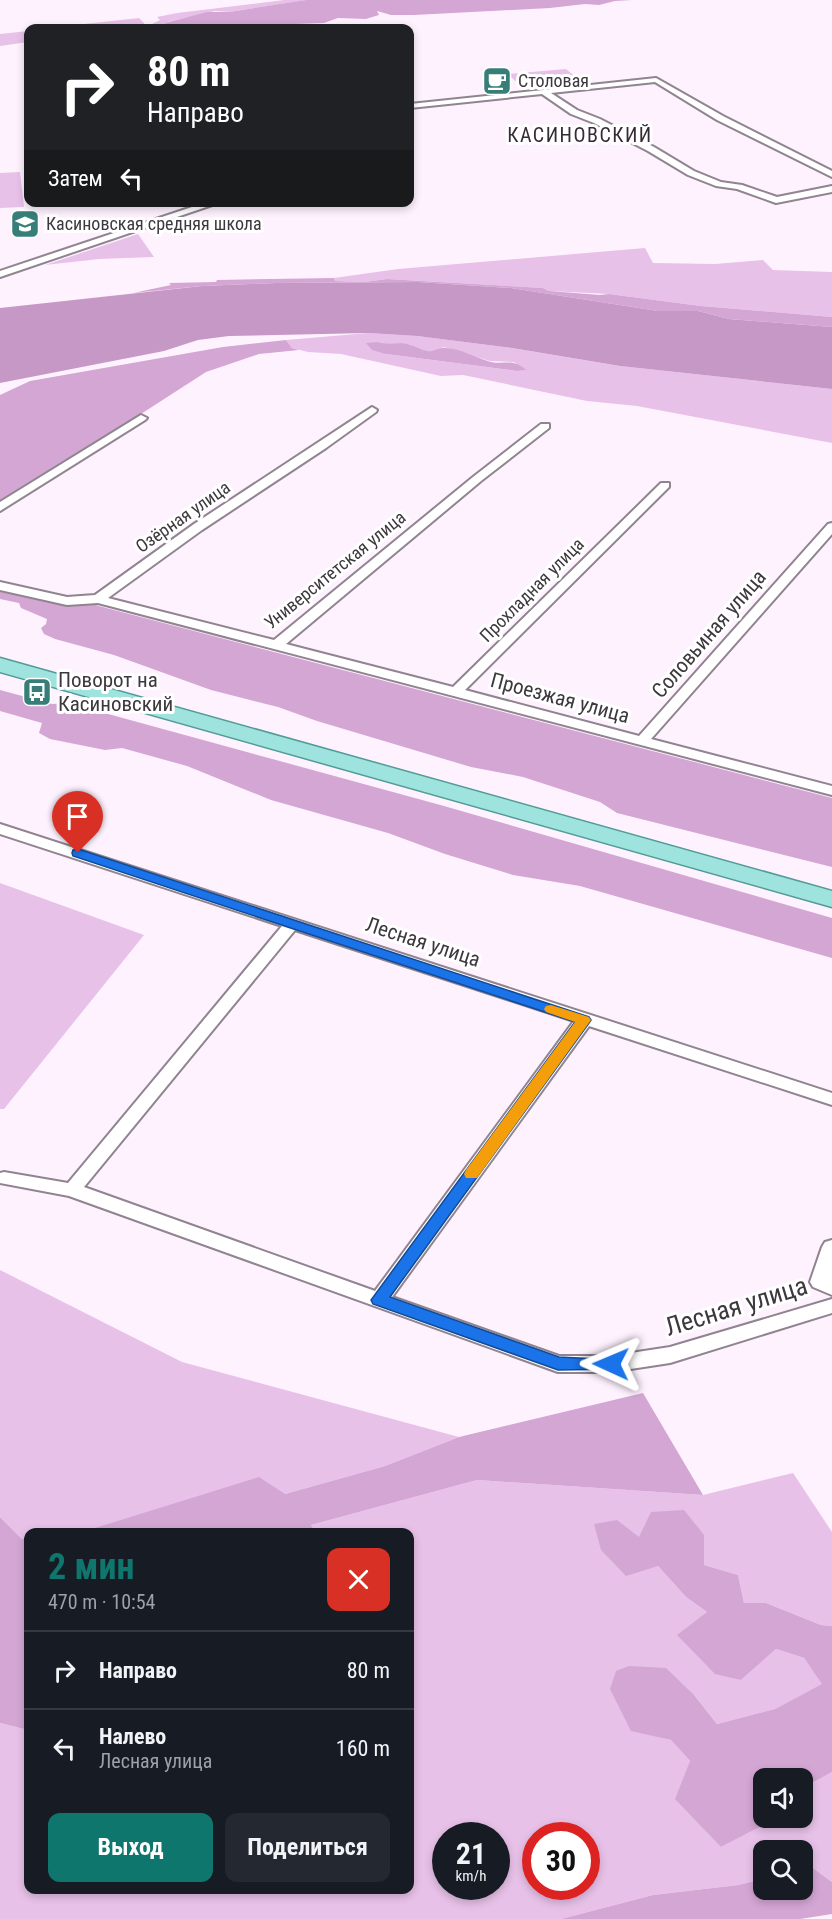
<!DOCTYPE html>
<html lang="ru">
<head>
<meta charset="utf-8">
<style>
	:root { --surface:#171b24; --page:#242831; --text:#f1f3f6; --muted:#9ea1a6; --line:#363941; --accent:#0f766e }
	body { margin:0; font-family:"Roboto Condensed",sans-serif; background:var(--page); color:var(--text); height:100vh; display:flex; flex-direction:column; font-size:22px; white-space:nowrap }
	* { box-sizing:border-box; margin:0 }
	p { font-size:20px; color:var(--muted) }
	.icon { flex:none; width:33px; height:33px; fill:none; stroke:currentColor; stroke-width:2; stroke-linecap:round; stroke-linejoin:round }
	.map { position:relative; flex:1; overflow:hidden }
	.drawer { position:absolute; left:24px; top:1528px; width:390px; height:366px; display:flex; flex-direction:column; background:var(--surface); border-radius:12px; box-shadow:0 3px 9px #0003 }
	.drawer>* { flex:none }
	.hud { position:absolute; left:24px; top:24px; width:390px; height:183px; border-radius:12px; box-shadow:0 3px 9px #0003; background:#202124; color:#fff; overflow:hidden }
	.tools { position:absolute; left:753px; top:1768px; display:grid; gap:12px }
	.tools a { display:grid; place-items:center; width:60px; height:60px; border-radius:12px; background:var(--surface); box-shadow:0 3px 9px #0003; font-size:30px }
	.speed { position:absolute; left:432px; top:1822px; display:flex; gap:12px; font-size:30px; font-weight:700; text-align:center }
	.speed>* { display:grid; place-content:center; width:78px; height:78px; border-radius:50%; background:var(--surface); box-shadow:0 3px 9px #0003; line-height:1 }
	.speed small { font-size:15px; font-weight:400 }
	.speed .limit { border:9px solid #d22; background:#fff; color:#111 }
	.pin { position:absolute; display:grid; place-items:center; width:51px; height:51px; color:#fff; margin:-62px -26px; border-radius:50% 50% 50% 0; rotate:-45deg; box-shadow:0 0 6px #0007 }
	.pin .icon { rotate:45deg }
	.me { position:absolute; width:66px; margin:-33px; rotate:271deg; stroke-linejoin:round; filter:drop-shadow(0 0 4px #0008) }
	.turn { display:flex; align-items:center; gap:21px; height:126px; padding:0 24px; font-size:27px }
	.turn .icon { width:78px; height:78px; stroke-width:2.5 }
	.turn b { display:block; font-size:42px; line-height:51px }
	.then { display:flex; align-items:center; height:57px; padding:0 24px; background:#0003; gap:12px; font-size:22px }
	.round { display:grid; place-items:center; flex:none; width:63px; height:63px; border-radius:12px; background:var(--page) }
	.headline { display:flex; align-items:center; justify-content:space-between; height:102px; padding:0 24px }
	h1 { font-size:36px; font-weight:700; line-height:45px; color:var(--accent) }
	.action { display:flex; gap:12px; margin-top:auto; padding:12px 24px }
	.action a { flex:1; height:69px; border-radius:12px; background:var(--accent); color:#fff; font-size:24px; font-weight:700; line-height:69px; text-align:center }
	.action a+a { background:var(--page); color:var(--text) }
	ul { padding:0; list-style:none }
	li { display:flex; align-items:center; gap:18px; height:78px; padding:0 24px; border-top:2px solid var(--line) }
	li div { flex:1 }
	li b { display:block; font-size:22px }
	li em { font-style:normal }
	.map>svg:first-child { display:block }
</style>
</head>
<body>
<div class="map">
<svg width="832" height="1919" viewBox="0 0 832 1919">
	<rect width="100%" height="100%" fill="#fff2ff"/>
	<g fill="#e8c1e8" fill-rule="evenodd">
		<polygon points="284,0 307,0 229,12 215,11 167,22 166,26 161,27 162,28 153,28 152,24 160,20 157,17 177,13"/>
		<polygon points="139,18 144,23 146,28 47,28"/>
		<polygon points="28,31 28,42 0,46 0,34"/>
		<polygon points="566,69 584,84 524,88 507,74"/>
		<polygon points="20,172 24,207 0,208 0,173"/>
		<polygon points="138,234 154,257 99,259 45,265"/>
		<polygon points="645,248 653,263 715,264 763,260 773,270 832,272 832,317 701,306 609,294 549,291 543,288 387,279 364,282 335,281 334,278 398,269"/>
		<path d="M368 333 417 336 512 348 620 366 832 389V443L637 406 587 401 463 375 441 376 341 354 308 352 292 348 286 340ZM378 342 388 345H410L423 351H434L444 347 490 361 514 362 525 370 517 371 386 354Z"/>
		<polygon points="0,883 144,935 4,1109 0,1109"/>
		<polygon points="0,1270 182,1362 459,1437 385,1466 285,1494 79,1533 28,1533 28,1538 22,1539 0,1517"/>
		<path d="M793 1473 832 1532V1626L821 1625 766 1603H744L738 1575 704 1565V1535L658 1566 686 1597 707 1612 741 1680 776 1649 804 1658 823 1684 775 1709 717 1724 694 1695 631 1730 671 1740 690 1761 721 1847 760 1827 787 1824 789 1818H802L803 1788 832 1772V1882L813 1868 803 1870 802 1851H764L763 1879 738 1885 653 1895 561 1919H0V1723L28 1730V1890H410V1533H316L311 1525 477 1480 703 1495ZM446 1836H496V1887H446ZM536 1836H586V1887H536Z"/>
	</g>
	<g fill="#d4a6d4">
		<polygon points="306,0 632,0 615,1 599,5 585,4 550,8 414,15 391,15 377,11 379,15 366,19 338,18 324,23 295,24 268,28 174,28 165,23 207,12 229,12"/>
		<polygon points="334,278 335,281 364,282 387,279 543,288 549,291 600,295 609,294 701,306 832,317 832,327 729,319 698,311 658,311 511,288 418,282 276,283 202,286 133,293 171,285 169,283 216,282 217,280"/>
		<polygon points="286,340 292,348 299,350 259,354 206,372 0,505 0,395 30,381 223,347"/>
		<path d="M378 342C389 346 399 341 410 345 418 347 424 352 432 351 437 350 441 347 446 348 462 349 476 358 491 362 507 365 512 358 526 370L517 371 386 354 372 350 366 343Z"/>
		<polygon points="0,587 67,605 95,605 832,798 832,867 617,813 600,802 523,777 471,767 317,721 278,707 211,690 114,655 55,639 44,634 41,628 46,624 47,619 21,608 19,603 0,599"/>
		<polygon points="0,690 52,704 68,703 444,806 832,918 832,958 580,886 513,875 445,854 388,833 271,800 187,766 122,748 105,750 50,739 39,733 42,723 0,711"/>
		<polygon points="643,1393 703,1495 477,1480 311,1525 316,1533 79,1533 259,1477 285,1494 385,1466 459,1437"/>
		<polygon points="684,1510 704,1535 704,1565 738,1575 744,1603 766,1603 821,1625 832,1626 832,1772 803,1788 802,1779 764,1779 764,1818 789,1818 787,1824 760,1827 721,1847 675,1799 690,1761 671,1740 631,1731 610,1689 616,1671 629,1666 666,1668 694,1695 717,1724 775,1709 822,1684 804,1658 776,1649 741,1680 715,1674 677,1635 707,1612 686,1597 658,1566 626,1576 601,1550 594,1524 617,1520 639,1537 651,1512"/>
		<polygon points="0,1517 22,1539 28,1538 28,1730 0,1723"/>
		<polygon points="813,1868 832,1882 832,1914 800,1919 561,1919 653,1895 738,1885 763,1879 764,1890 802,1890 803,1870"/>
	</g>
	<polygon fill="#c698c6" points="418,282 511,288 658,311 698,311 729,319 832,327 832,389 620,366 512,348 417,336 368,333 229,336 198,340 164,351 0,383 0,308 202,286 276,283"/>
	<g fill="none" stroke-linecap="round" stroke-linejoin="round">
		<g stroke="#908490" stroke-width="4">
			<g id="street">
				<polygon points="656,78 723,116 832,171 832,177 717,120 655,82 551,93 577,110 600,119 654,147 694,171 721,182 742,185 777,197 832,186 832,192 776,203 737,189 716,186 688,175 648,151 594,123 571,114 542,94 410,108 410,104"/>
				<polygon points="207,202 221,202 0,277 0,271"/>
				<polygon points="372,407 377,410 376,412 326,448 202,530 108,598 274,640 473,477 541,424 549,424 549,428 481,481 286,644 453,687 661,483 669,483 669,487 465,690 639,736 828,524 832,523 832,534 651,739 832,786 832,795 98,603 67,605 0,590 0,582 67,597 95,595 194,524"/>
				<polygon points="141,415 147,418 145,420 0,511 0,502"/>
				<path d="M0 824 832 1093V1105L589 1026 392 1297 559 1356H611L670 1347 832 1299V1313L670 1363 611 1372H558L69 1196 0 1183V1173L4 1172 68 1183 282 926 0 834ZM295 930 574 1021 375 1291 84 1187Z"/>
				<polygon points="832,1240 832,1295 813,1287 810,1282 822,1247 825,1242"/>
			</g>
		</g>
		<g stroke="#529b97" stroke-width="3">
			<polygon id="primary" points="0,658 832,891 832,907 0,672"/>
		</g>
		<use href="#street" fill="#fff" fill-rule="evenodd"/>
		<use href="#primary" fill="#9ee3dd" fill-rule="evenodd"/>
	</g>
	<polygon fill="#1a73e8" stroke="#114b97" stroke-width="1.5" points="78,849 589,1017 591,1020 589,1023 390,1297 559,1357 617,1360 619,1364 617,1369 558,1370 373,1304 371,1300 575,1022 73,856 72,853 73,850"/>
	<polygon fill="#f59e0b" points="551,1005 589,1017 591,1020 477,1178 466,1178 464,1174 466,1170 575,1022 546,1012 544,1009 546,1006"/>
	<defs>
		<g id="cafe-square" transform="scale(1.5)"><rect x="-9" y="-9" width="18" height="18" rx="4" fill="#377e78" stroke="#fff"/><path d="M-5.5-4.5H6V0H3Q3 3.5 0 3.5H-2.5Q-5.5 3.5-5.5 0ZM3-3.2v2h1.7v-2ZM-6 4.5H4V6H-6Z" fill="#fff"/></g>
		<g id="school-square" transform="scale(1.5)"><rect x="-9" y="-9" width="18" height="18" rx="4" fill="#377e78" stroke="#fff"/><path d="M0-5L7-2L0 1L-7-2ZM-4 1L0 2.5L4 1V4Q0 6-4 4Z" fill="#fff"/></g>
		<g id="bus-square" transform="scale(1.5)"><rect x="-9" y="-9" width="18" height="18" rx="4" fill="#377e78" stroke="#fff"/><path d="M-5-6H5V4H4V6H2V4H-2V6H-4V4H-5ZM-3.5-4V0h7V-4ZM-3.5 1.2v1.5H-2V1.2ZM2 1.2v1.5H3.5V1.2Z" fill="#fff"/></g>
	</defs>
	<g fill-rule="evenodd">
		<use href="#cafe-square" x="497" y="81"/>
		<use href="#school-square" x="25" y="224"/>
		<use href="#bus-square" x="37" y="692"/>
	</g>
	<g text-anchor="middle" stroke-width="6" stroke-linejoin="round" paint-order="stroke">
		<g font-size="18" fill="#3d383d" stroke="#fff" text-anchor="start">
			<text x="518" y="87">Столовая</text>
			<text x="46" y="230">Касиновская средняя школа</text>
		</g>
		<g font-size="18" fill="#3d383d" stroke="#fff">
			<text transform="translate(183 517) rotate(-35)" y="6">Озёрная улица</text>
			<text transform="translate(335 570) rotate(-39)" y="6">Университетская улица</text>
			<text transform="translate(532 590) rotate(-45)" y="6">Прохладная улица</text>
		</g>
		<g font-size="20" letter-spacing="1.5" fill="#352b35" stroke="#fff">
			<text x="580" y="142">КАСИНОВСКИЙ</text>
		</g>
		<g font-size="21" fill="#3d383d" stroke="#fff">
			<text transform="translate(709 634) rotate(-49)" y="7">Соловьиная улица</text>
			<text transform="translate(560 698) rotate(15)" y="7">Проезжая улица</text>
			<text transform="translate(423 942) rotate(18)" y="7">Лесная улица</text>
		</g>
		<g font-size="21" fill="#3d383d" stroke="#fff" text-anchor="start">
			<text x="58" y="687">Поворот на<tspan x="58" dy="24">Касиновский</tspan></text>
		</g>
		<g font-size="26" fill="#3d383d" stroke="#fff">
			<text transform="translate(736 1306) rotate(-17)" y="9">Лесная улица</text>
		</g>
	</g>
</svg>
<div class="tools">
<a><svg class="icon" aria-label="sound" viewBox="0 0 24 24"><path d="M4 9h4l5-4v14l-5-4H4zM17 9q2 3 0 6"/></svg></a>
<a><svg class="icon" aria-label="search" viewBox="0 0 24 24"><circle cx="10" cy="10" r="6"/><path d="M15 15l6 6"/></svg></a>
</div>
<div class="speed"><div>21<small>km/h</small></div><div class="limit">30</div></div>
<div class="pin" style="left:78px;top:853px;background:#d93025"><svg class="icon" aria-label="arrive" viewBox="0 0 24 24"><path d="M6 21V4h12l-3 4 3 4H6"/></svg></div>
<svg class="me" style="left:611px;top:1364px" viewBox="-20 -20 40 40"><path d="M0-17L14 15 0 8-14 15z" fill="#1a73e8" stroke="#fff" stroke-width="4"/></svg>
<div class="hud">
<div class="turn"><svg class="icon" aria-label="right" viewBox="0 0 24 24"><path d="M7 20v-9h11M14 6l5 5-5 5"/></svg><div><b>80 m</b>Направо</div></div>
<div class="then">Затем<svg class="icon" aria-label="left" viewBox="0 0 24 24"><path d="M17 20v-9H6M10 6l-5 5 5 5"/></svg></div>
</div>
<section class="drawer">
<div class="headline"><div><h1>2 мин</h1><p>470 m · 10:54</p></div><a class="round" style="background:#d93025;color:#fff"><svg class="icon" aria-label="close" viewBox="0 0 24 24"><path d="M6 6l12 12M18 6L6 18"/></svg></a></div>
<ul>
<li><svg class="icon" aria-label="right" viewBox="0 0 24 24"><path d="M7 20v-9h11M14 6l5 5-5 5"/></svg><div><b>Направо</b></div><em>80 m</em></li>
<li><svg class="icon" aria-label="left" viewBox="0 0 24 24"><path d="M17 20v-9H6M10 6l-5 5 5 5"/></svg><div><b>Налево</b><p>Лесная улица</p></div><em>160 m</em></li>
</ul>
<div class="action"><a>Выход</a><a>Поделиться</a></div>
</section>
</div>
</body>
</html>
